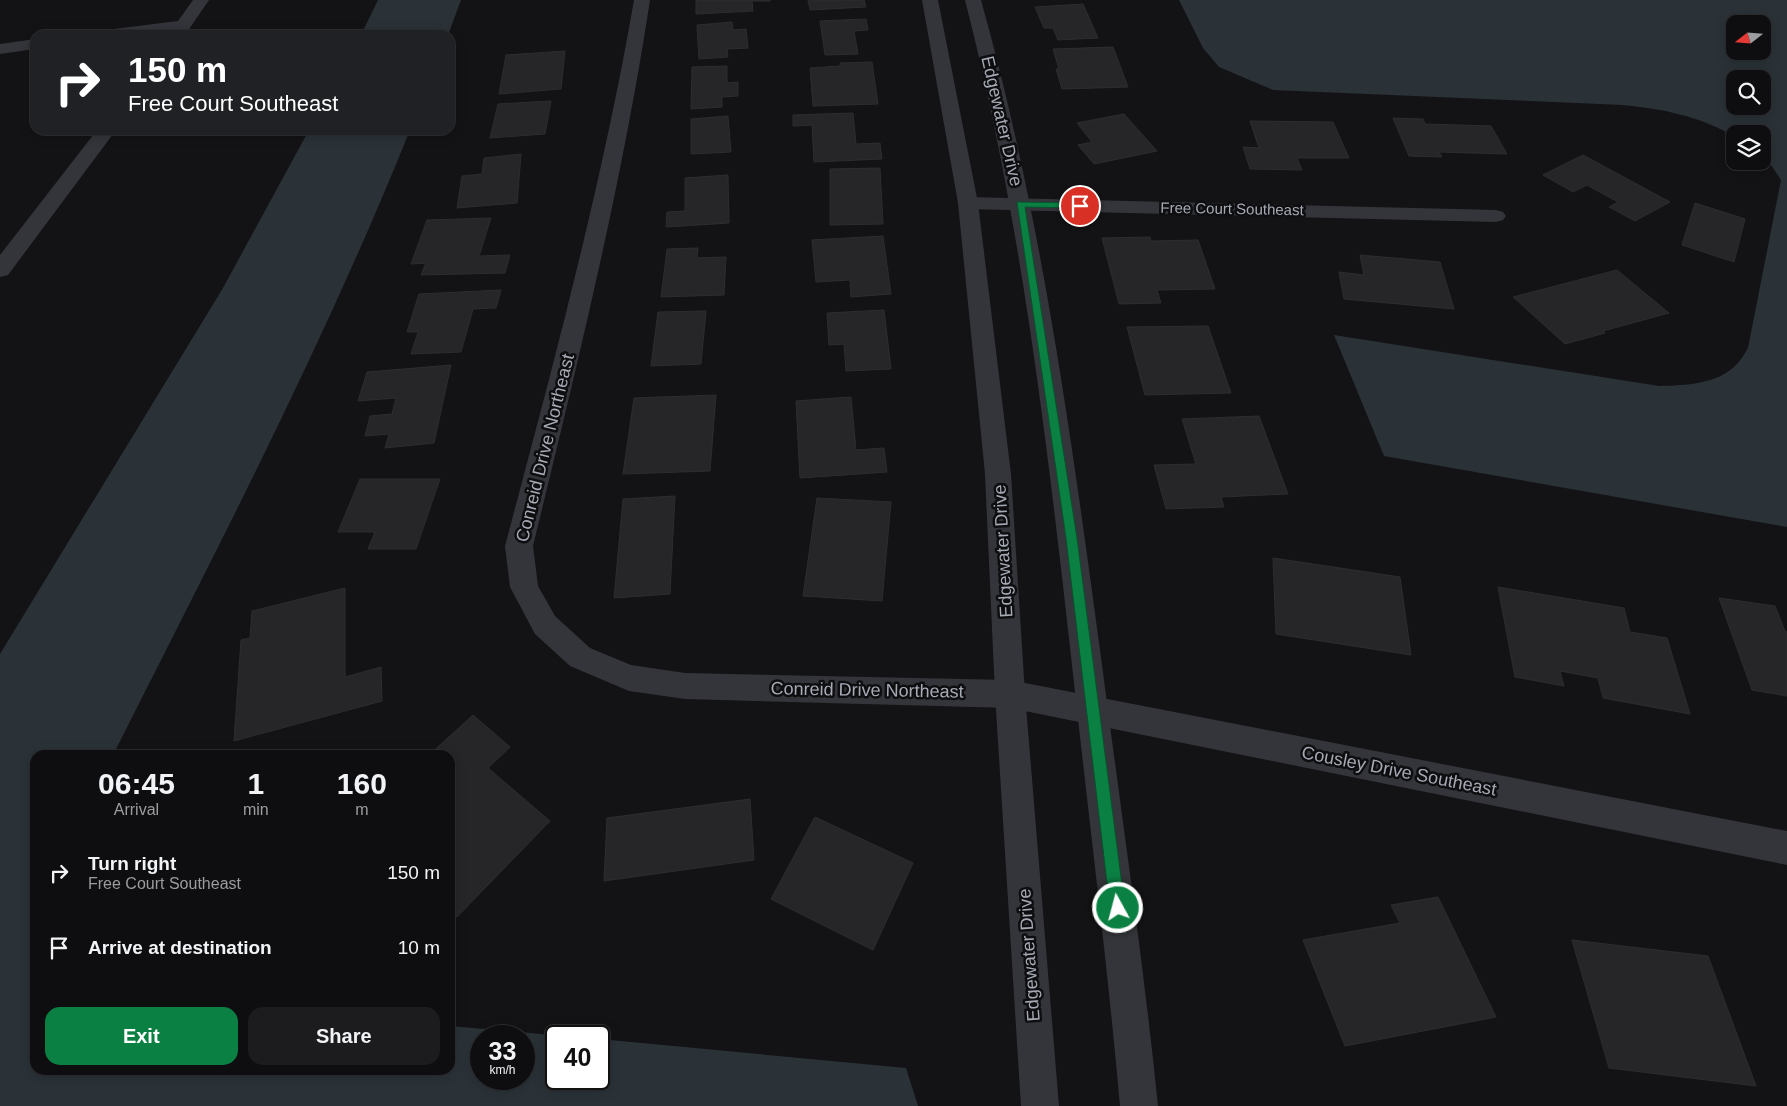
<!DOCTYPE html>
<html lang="en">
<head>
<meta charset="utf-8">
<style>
	:root { --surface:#0e0e10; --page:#1c1c1e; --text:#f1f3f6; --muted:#9b9c9f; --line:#2e2e30; --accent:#0b8043 }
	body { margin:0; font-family:Arial,sans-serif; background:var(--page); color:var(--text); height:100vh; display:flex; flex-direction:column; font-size:19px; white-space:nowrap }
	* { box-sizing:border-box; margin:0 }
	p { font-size:16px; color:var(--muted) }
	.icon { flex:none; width:28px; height:28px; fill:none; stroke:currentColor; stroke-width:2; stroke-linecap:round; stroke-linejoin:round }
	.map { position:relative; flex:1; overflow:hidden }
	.sheet { position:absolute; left:30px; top:750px; width:425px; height:325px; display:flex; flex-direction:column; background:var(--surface); border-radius:15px; box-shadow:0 2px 12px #0003,0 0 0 1px var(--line) }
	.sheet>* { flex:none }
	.hud { position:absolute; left:30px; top:30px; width:425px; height:105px; border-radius:15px; box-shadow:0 2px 12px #0003,0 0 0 1px var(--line); background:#202124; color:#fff; overflow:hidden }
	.needle { width:32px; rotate:253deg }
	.buttons { position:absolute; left:1726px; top:15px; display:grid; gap:10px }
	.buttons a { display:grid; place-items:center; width:45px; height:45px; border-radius:10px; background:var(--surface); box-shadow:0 2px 12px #0003,0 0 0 1px var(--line); font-size:25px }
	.speed { position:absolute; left:470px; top:1025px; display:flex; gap:10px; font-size:25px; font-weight:700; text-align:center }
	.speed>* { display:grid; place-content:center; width:65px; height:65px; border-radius:50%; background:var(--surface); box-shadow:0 2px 12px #0003,0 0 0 1px var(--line); line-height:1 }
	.speed small { font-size:12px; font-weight:400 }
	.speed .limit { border:2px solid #111; border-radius:8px; background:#fff; color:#111 }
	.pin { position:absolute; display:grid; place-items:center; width:42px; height:42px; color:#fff; margin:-21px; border:2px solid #fff; border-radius:50%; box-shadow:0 1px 5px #0007 }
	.me { position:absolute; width:55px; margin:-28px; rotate:353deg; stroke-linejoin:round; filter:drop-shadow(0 0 4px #0008) }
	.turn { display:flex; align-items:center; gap:18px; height:105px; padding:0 15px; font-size:22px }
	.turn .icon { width:65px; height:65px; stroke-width:2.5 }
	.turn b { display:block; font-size:35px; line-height:42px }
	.eta { display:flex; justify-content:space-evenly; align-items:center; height:85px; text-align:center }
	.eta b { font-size:30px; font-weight:800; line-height:35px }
	.primary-button { display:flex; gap:10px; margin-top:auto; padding:10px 15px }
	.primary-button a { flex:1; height:58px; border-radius:15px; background:var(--accent); color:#fff; font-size:20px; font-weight:800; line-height:58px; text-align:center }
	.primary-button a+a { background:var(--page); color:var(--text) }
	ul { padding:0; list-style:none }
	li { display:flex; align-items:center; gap:15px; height:75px; padding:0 15px }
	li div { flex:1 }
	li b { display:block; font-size:19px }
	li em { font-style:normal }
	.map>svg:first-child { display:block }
</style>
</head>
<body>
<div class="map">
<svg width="1787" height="1106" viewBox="0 0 1787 1106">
	<rect width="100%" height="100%" fill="#131315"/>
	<g fill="#2a3238" fill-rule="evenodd">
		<polygon points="378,0 461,0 448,35 361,35"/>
		<path d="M1179 0H1787V527L1384 456 1334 335 1659 386C1685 385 1717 385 1737 364 1741 360 1745 353 1748 348L1781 180 1769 162 1763 157 1762 134H1735V137C1700 116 1663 109 1623 105L1273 90 1219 67 1203 48ZM1735 24H1762V51H1735ZM1735 79H1762V106H1735Z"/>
		<path d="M309 130H410C324 344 217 549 113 755H35V1070H450V1026L564 1036H556V1079H599V1039L906 1068 918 1106H0V654L223 288ZM481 1036H524V1079H481Z"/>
	</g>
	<g fill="#262629" stroke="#2d2d31">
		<polygon points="696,0 770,0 770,1 752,1 753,11 696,14"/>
		<polygon points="808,0 864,0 866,7 810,10"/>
		<polygon points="1083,4 1098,38 1058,40 1053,28 1044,28 1035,7"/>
		<polygon points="866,19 868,30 854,31 858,54 825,55 820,21"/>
		<polygon points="732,22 733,30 746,29 748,48 727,49 728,57 699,59 697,25"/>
		<polygon points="1113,47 1128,87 1062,89 1056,69 1059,69 1053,49"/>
		<polygon points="565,51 561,89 499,94 506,55"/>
		<polygon points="872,62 878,104 813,106 810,68 840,66 840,63"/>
		<polygon points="727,66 727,83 738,82 738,96 722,97 722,107 691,109 692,67"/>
		<polygon points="551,101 545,134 490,138 498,104"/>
		<polygon points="853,113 856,144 880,143 882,159 814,162 812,125 793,126 793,115"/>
		<polygon points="1124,114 1157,151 1094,164 1078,145 1092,142 1077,123"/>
		<polygon points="728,116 731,152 691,154 691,119"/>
		<polygon points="1393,118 1423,119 1425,124 1491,126 1507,154 1439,152 1442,157 1409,156"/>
		<polygon points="1250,121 1333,122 1349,158 1297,158 1302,170 1250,169 1243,147 1259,148"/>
		<polygon points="521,154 517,203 457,208 462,176 482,174 484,158"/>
		<polygon points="1583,155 1670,202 1635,221 1609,207 1618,202 1587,185 1573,192 1543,175"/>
		<polygon points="880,168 883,224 830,225 830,169"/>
		<polygon points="728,175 729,223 666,227 667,212 685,211 685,178"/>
		<polygon points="1695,203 1745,219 1734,262 1682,245"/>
		<polygon points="491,218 479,256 510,255 505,273 421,275 426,263 411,264 427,220"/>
		<polygon points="883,236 891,294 851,297 850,280 816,282 812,240"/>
		<polygon points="1150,237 1151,241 1198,240 1215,289 1157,290 1161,303 1119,304 1102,238"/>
		<polygon points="698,248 697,258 726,257 724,295 661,297 667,249"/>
		<polygon points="1360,255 1440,262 1454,309 1344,299 1339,272 1364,275"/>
		<polygon points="1617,270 1669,313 1603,331 1605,333 1565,344 1513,297"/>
		<polygon points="501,290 496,308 473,309 461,352 411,354 418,332 407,332 419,294"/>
		<polygon points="884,310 891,369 846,371 844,344 829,345 827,313"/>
		<polygon points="706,311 701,364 651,366 658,312"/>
		<polygon points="1208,326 1231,393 1145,395 1127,327"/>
		<polygon points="451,365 434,443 385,448 389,434 365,436 370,416 392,414 396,398 358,401 367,372"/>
		<polygon points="716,395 710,471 623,474 634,398"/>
		<polygon points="851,397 856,450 884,448 887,472 800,478 796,401"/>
		<polygon points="1259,416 1288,494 1221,497 1224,507 1166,509 1154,465 1196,464 1182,419"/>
		<polygon points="360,479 440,479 416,549 368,549 375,532 338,532"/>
		<polygon points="675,496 670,594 614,598 623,499"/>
		<polygon points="817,498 891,502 882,601 803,596"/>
		<polygon points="1273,558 1400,577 1411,655 1276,634"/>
		<polygon points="1498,587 1624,608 1630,632 1667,638 1690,714 1603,698 1598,678 1560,671 1564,686 1515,677"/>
		<polygon points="345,588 345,677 381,667 382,701 234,741 241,640 250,638 252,611"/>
		<polygon points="1719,598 1775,606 1785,631 1787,632 1787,696 1752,690"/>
		<polygon points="473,715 510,747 488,768 550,821 457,917 450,911 450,755 429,755"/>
		<polygon points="750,799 754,860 604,881 607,818"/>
		<polygon points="815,817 913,863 873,950 771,899"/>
		<polygon points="1438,897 1496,1017 1345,1046 1303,940 1400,923 1391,905"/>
		<polygon points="1572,940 1708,956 1756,1086 1609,1068"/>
	</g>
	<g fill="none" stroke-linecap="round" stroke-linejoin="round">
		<g fill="#34353a" fill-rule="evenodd">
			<polygon points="193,0 209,0 185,35 169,35 171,32 146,35 98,35 100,31 106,30 178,21"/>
			<path d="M634 0H650C622 185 577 365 533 546L538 586 555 616 590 648 631 665 685 673 1010 680 1787 831V865L1010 708 685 699 629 691 570 666 535 634 510 587 505 546C553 365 602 185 634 0Z"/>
			<polygon points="35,39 35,49 0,54 0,44"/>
			<polygon points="97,130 116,130 8,275 0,277 0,255"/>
			<polygon points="968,197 1496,210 1503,212 1506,216 1503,220 1496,222 968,209 961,207 958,203 961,199"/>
		</g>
		<g fill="#34353a" fill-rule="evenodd">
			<polygon points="922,0 938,0 978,203 1011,474 1025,694 1059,1106 1021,1106 995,694 985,474 958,203"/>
			<path d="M965 0H981C1042 217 1072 442 1102 665 1121 812 1143 958 1158 1106H1120C1107 959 1088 812 1072 665 1047 442 1021 217 965 0Z"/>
		</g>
	</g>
	<polygon fill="#0b8043" stroke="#07532c" points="1017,202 1080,203 1084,206 1080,208 1025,207 1077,538 1125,908 1123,913 1118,915 1113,913 1110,908 1066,538"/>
	<g text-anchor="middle" stroke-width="5" stroke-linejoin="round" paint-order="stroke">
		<g font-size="15" fill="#a5aab5" stroke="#0e0e10">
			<text transform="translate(1232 209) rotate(1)" y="5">Free Court Southeast</text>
		</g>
		<g font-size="18" fill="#a5aab5" stroke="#0e0e10">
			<text transform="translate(1002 121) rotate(77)" y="6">Edgewater Drive</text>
			<text transform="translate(545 448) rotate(-76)" y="6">Conreid Drive Northeast</text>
			<text transform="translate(1003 551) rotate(-93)" y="6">Edgewater Drive</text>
			<text transform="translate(867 690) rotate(1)" y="6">Conreid Drive Northeast</text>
			<text transform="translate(1399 771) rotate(11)" y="6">Cousley Drive Southeast</text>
			<text transform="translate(1029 955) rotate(-94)" y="6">Edgewater Drive</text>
		</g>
	</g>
</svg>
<div class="buttons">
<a><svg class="needle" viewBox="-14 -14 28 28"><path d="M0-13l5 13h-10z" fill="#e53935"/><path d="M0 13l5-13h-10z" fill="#9b9c9f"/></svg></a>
<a><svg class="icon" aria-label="search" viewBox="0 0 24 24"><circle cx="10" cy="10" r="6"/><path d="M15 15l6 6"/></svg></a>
<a><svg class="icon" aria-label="layers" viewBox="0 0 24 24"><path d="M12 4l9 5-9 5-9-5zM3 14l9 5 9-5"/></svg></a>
</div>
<div class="speed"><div>33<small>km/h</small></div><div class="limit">40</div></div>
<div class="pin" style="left:1080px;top:206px;background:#d93025"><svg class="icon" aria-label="arrive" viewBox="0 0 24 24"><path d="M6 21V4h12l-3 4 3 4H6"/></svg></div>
<svg class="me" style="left:1118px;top:908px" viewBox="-20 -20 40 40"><circle r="17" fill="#0b8043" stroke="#fff" stroke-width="3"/><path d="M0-11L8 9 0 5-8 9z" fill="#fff"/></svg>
<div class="hud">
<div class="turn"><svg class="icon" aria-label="right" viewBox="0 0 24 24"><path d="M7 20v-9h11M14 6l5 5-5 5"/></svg><div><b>150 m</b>Free Court Southeast</div></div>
</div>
<section class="sheet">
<div class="eta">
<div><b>06:45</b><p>Arrival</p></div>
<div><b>1</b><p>min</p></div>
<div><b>160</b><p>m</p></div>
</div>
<ul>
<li><svg class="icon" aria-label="right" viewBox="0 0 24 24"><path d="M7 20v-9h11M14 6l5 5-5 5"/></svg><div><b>Turn right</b><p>Free Court Southeast</p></div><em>150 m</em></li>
<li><svg class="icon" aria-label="arrive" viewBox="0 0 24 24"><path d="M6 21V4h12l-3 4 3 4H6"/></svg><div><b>Arrive at destination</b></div><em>10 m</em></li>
</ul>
<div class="primary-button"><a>Exit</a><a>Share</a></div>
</section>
</div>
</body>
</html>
